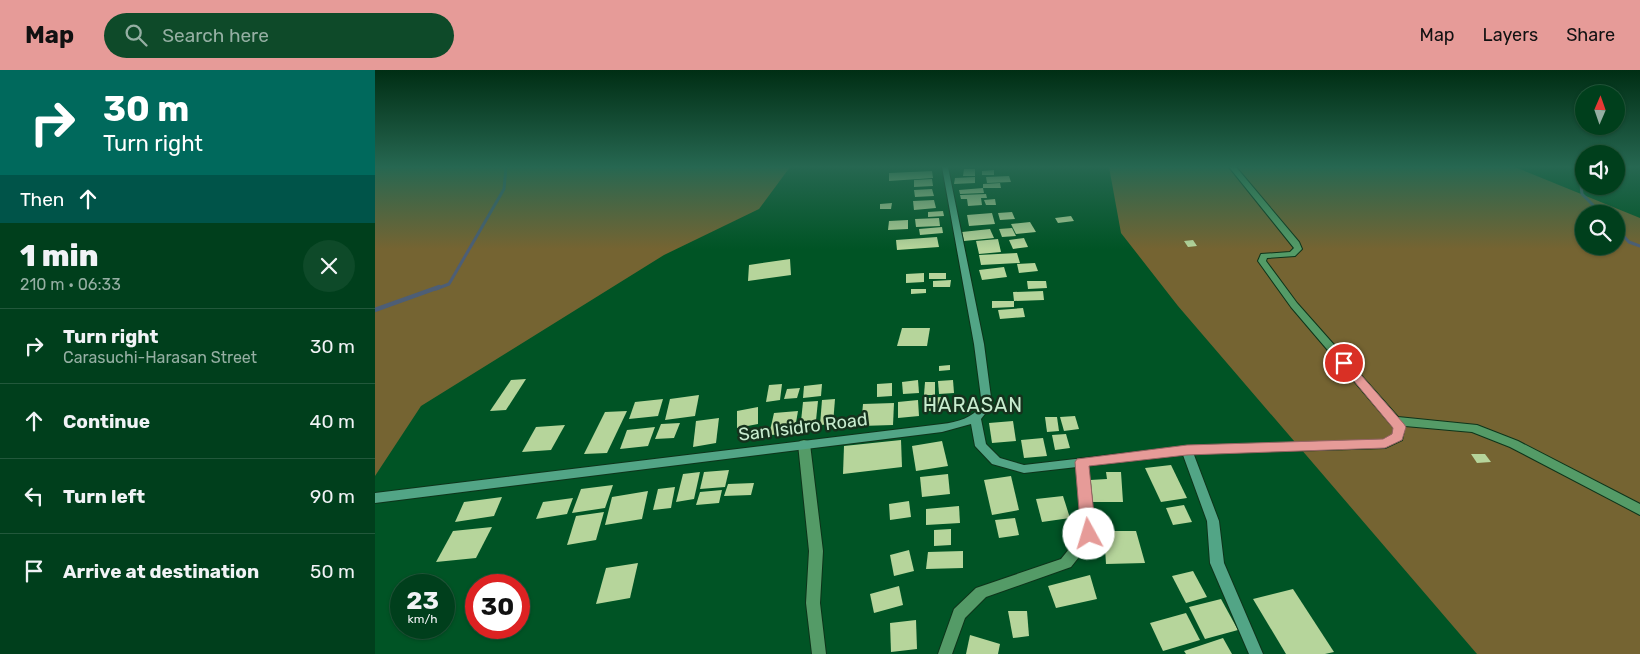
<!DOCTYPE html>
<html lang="en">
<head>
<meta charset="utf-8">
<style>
	:root { --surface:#003f1c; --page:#0e4a29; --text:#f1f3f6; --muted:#95afa3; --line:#22583b; --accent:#e69b98 }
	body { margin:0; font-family:Rubik,sans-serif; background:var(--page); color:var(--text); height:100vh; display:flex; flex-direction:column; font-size:19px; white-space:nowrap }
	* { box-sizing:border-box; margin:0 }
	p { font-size:16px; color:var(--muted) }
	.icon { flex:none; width:28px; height:28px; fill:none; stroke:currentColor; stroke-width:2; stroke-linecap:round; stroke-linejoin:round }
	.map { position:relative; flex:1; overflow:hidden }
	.details { display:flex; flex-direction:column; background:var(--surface); width:375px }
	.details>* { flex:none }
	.top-card { background:#00695c; color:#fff; overflow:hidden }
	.needle { width:32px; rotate:2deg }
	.controls { position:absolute; left:1200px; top:15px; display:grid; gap:10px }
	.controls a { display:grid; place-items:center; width:50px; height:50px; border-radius:50%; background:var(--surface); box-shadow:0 1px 4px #0004,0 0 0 1px var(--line); font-size:25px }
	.speed { position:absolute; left:15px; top:504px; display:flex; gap:10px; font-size:25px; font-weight:700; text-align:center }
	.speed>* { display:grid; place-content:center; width:65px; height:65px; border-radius:50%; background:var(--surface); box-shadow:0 1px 4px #0004,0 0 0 1px var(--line); line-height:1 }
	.speed small { font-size:12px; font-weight:400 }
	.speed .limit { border:8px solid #d22; background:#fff; color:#111 }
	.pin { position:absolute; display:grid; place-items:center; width:42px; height:42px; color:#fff; margin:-21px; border:2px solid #fff; border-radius:50%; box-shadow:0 1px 5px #0007 }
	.me { position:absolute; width:55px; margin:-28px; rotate:354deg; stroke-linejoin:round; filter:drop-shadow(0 0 4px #0008) }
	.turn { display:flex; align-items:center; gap:18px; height:105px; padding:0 20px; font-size:22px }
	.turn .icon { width:65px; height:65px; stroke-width:2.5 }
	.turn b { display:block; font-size:35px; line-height:42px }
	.then { display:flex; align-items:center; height:48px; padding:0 20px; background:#0003; gap:10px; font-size:19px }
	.round { display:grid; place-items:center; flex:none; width:52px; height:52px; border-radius:26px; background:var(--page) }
	.headline { display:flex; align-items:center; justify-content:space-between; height:85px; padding:0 20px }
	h1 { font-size:30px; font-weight:800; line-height:38px }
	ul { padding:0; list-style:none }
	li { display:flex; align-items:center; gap:15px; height:75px; padding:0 20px; border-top:1px solid var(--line) }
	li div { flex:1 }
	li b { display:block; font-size:19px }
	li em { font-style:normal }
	header { display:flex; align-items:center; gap:30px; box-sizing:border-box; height:70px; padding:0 25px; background:var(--accent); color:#111 }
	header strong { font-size:24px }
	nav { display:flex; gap:28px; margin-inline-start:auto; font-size:18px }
	.search { width:350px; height:45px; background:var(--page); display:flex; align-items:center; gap:12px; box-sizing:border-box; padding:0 18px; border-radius:28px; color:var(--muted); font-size:19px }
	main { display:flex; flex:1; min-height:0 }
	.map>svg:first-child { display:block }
</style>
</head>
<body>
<header>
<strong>Map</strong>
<div class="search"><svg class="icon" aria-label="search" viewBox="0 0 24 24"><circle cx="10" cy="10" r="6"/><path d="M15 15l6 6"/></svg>Search here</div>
<nav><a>Map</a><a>Layers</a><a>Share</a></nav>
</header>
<main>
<section class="details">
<div class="top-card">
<div class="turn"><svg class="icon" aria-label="right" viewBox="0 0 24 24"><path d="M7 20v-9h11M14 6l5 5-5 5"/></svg><div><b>30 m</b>Turn right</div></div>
<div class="then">Then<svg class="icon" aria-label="ahead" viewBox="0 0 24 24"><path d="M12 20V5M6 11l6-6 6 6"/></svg></div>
</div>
<div class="headline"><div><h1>1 min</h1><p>210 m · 06:33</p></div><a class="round"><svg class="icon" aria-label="close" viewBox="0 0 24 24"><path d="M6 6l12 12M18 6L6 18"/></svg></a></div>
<ul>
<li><svg class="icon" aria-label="right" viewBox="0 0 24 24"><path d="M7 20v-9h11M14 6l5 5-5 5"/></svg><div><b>Turn right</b><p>Carasuchi-Harasan Street</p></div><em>30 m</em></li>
<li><svg class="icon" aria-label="ahead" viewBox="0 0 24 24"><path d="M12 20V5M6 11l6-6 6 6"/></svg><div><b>Continue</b></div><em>40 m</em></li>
<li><svg class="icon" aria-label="left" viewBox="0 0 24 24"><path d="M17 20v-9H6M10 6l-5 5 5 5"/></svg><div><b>Turn left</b></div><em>90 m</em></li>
<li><svg class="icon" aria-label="arrive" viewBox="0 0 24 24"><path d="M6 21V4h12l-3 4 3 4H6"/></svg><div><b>Arrive at destination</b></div><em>50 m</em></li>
</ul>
</section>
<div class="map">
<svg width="1265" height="584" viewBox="0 0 1265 584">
	<rect width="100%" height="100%" fill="#005425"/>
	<g fill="#756432" fill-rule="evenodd">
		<polygon points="0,97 415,97 384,139 289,185 46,336 0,406"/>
		<path d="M734 97H1140L1265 148V584H1102L803 236 746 163ZM1209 144H1241V176H1209Z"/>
	</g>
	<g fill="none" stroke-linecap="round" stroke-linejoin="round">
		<g stroke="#4d5e76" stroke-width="3">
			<polyline points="1204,97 1207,124 1227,144"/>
			<polyline points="1241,158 1254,172 1265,176"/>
			<polyline points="61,219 74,214 129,119 131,97"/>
		</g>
		<polyline stroke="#4d5e76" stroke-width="4.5" points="0,240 64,217"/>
	</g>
	<g fill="#b6d59b">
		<polygon points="589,99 600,99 600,106 588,106"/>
		<polygon points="619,100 619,105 607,105 607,101"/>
		<polygon points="557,101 558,108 514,111 514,103"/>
		<polygon points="634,106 636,112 612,113 611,107"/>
		<polygon points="600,107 600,113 579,114 580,108"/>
		<polygon points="557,109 558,116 539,117 539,110"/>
		<polygon points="625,113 626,118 608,118 609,123 585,124 584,120 608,118 608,114"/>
		<polygon points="557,119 559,126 540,127 539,120"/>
		<polygon points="611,124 612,128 606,128 607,135 593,136 592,129 586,129 585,125"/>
		<polygon points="620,129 621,135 611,135 609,130"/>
		<polygon points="559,130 561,138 539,140 538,131"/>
		<polygon points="517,133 516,139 505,139 505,134"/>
		<polygon points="568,141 569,146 553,147 553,142"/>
		<polygon points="637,142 640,149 625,150 623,143"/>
		<polygon points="617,143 620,154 594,156 592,145"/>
		<polygon points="696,146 699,151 683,153 680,148"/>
		<polygon points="564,148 565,156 541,157 540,149"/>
		<polygon points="533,150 533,159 513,160 514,151"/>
		<polygon points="655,152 661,162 641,164 636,154"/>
		<polygon points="567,157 568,163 545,165 544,159"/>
		<polygon points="637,158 641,166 627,167 624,159"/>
		<polygon points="615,159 619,168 589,171 587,162"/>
		<polygon points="562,167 564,177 522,180 521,170"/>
		<polygon points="649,168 653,177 638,179 634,170"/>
		<polygon points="623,169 626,182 604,184 601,171"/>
		<polygon points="818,170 822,176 813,177 809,171"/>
		<polygon points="642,183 645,193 606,195 604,185"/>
		<polygon points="415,189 416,205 373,211 374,195"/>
		<polygon points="660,193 663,201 644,203 642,194"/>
		<polygon points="629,197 632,207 607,210 604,200"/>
		<polygon points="549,203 549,212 531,213 531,204"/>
		<rect x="554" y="203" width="17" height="6"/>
		<polygon points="576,210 575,217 558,217 558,211"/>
		<polygon points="652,211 671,211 672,218 653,219"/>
		<polygon points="536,219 551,219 551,223 536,224"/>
		<polygon points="668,221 669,230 639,231 639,237 617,238 617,231 639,231 638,222"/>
		<polygon points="648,238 650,247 625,249 623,240"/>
		<polygon points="527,258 555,258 552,276 522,276"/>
		<polygon points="575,295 575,300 564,301 564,296"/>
		<polygon points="151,309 131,340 115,341 136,310"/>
		<polygon points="543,310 544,323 528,324 527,312"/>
		<polygon points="578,310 579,323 564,324 563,311"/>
		<polygon points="550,312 560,312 560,325 549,325"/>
		<polygon points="517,313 517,326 502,327 502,314"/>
		<polygon points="407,314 405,330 391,332 394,315"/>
		<polygon points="447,314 446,326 428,328 429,316"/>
		<polygon points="425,318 422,328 409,329 412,319"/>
		<polygon points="324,325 320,346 290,350 295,329"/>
		<polygon points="566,327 567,340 553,341 553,328"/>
		<polygon points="288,329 283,346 254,349 260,332"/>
		<polygon points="460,329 458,354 445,355 447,330"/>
		<polygon points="543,330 544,346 523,348 523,332"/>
		<polygon points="443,331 440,360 425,361 428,332"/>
		<polygon points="519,333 518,355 486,356 488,334"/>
		<polygon points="383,337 383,354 362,358 362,341"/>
		<polygon points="252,341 232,383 209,384 230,342"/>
		<polygon points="423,341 419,364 394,365 399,343"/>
		<polygon points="700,346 704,359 689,361 685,347"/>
		<polygon points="670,347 682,347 684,361 672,362"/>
		<polygon points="344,348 341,373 318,377 321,351"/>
		<polygon points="638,351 641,371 617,373 614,353"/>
		<polygon points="305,353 299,368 280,369 286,354"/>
		<polygon points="190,355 176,380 147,382 161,357"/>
		<polygon points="280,357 273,376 245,379 252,360"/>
		<polygon points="691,364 695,378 680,380 677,365"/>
		<polygon points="668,368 672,386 649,388 646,370"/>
		<polygon points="526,370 527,397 468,404 469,376"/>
		<polygon points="567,371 573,396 541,401 537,376"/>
		<polygon points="1096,384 1110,384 1116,392 1102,393"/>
		<polygon points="796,395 812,428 786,432 770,398"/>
		<polygon points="354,400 350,417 325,419 329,402"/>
		<polygon points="325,402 319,429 301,432 308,404"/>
		<polygon points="731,402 746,402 748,432 717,432 715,410 732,409"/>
		<polygon points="573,404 575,424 547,427 545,407"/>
		<polygon points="636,406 644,440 617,445 609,410"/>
		<polygon points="379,413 376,425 349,426 353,414"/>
		<polygon points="238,415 230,438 197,443 206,419"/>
		<polygon points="300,417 296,438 278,440 283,419"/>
		<polygon points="347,420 344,433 321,435 325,422"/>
		<polygon points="273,421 267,449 230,455 237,427"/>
		<polygon points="688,426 695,448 667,452 661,429"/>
		<polygon points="127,427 119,446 80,452 89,432"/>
		<polygon points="198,428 192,444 161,449 168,432"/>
		<polygon points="534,431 536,447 515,450 514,434"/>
		<polygon points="809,435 817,452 798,455 791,438"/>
		<polygon points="584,436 585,453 551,455 551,439"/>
		<polygon points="229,442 221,470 192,475 201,446"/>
		<polygon points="640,448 644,465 624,468 620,450"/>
		<polygon points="117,457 101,488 61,492 78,461"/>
		<polygon points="576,459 576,475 559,476 559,460"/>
		<polygon points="729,461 761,461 770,493 731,494"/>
		<polygon points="534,480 539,501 519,506 515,485"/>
		<polygon points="588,481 588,498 551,499 553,482"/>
		<polygon points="263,493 255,528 221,534 231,498"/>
		<polygon points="818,501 832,527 811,533 797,506"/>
		<polygon points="715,505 722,529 681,538 673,516"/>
		<polygon points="524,516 528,535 499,543 495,524"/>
		<polygon points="918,519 959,582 950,584 911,584 878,529"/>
		<polygon points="846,529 863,560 830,569 814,537"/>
		<polygon points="633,541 652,541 654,566 638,568"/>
		<polygon points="811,543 825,570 788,581 775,553"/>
		<polygon points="541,550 542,579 516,582 515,553"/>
		<polygon points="595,565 625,574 623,584 591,584"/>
		<polygon points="848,568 857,584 811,584 809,581"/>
	</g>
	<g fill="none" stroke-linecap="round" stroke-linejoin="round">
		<g stroke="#0d341a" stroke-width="2">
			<g id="street">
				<polygon points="854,97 861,97 924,172 927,179 920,186 892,188 891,191 922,233 1023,347 1102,355 1143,371 1265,434 1265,445 1135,377 1097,362 1030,356 1027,370 1010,378 812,384 808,383 806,380 808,377 812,376 1008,370 1018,365 1019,358 916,237 883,191 886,184 915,182 919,178"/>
				<polygon points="429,370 433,371 435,374 448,481 445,533 451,584 437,584 431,533 434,481 423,374 425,371"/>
				<polygon points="707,388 711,389 713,392 720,464 719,468 696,497 611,527 590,548 577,584 563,584 579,539 601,518 686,489 707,463 701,392 703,389"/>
			</g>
		</g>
		<g stroke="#0d341a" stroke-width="2">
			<path id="secondary" d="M567 97H573L609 274 617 335 606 349 611 374 625 388 649 395 812 376 816 377 844 451 849 493 888 584H874L835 493 832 451 808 385 649 403 617 394 600 376 596 354 567 362 0 433V423L567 354C583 352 597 348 607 335L599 274Z"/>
		</g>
		<use href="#street" fill="#549b67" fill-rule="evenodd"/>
		<use href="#secondary" fill="#52a586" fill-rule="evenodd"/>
	</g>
	<linearGradient id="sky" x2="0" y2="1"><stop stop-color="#002e14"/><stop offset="0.54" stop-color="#266751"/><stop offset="1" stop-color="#266751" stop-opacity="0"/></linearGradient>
	<rect width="1265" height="179" fill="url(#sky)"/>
	<polygon fill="#e69b98" stroke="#966563" points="969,289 973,290 1029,354 1031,357 1027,370 1010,378 812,385 714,396 721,464 719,468 714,470 708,468 706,464 700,392 702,389 812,375 1008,369 1017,364 1018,358 964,293"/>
	<g text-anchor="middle" stroke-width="5" stroke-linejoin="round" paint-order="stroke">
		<g font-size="18" fill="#c8eccf" stroke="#15321d">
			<text transform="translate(428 357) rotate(-7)" y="6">San Isidro Road</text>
		</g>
		<g font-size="20" letter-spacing="1" fill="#c8eccf" stroke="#15321d">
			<text x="598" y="342">HARASAN</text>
		</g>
	</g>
</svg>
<div class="controls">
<a><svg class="needle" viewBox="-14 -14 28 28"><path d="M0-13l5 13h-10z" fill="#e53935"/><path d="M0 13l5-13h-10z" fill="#95afa3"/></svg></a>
<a><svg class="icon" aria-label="sound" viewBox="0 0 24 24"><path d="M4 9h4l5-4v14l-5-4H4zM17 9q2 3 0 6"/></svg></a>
<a><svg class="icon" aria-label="search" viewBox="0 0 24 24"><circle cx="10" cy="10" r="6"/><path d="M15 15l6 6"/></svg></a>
</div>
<div class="speed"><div>23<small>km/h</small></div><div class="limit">30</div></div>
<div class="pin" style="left:969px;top:293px;background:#d93025"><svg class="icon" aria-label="arrive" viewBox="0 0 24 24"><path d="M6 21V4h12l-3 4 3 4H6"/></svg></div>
<svg class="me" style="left:714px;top:464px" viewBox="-20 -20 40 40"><circle r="19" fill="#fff"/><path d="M0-13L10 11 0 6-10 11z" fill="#e69b98"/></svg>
</div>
</main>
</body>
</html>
